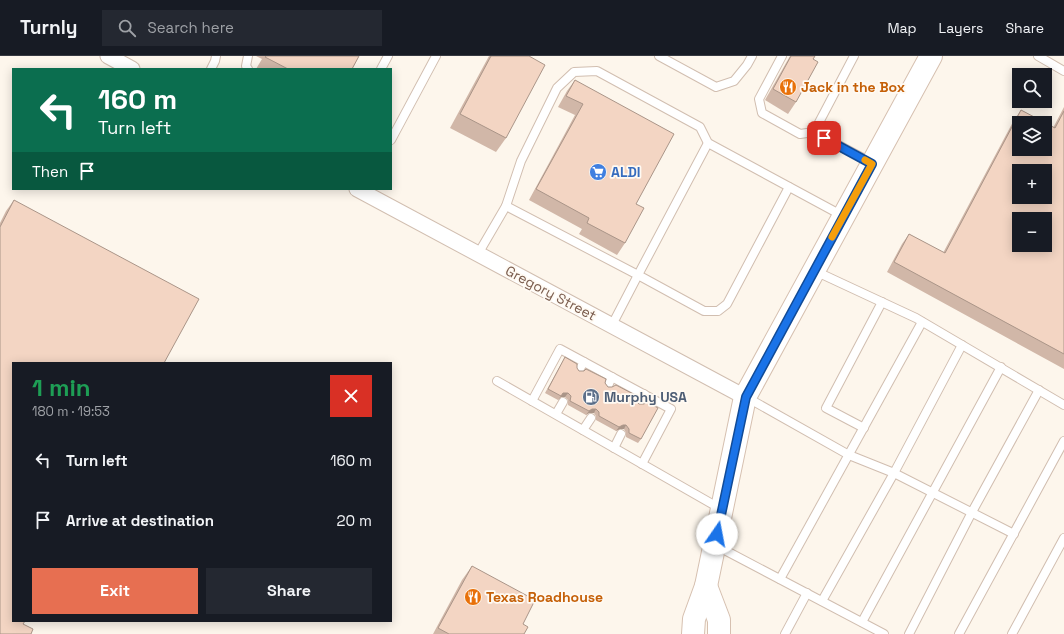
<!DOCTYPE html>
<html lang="en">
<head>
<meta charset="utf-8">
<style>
	:root { --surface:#171b24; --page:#242831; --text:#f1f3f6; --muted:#9ea1a6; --line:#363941; --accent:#e76f51 }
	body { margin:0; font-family:"Space Grotesk",sans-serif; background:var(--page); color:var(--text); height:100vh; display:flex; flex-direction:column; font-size:15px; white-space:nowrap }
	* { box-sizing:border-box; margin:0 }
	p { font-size:13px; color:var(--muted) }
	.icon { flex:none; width:22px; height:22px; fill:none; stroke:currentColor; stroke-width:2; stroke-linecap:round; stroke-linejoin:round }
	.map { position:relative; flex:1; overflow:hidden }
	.sheet { position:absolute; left:12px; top:306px; width:380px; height:260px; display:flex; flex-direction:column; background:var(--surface); border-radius:0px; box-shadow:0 2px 10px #0003 }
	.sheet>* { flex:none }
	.guide { position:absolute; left:12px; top:12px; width:380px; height:122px; border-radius:0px; box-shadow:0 2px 10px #0003; background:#0b6e4f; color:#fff; overflow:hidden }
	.fabs { position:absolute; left:1012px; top:12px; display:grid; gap:8px }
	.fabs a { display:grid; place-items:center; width:40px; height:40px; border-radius:0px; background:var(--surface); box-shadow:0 2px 10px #0003; font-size:20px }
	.pin { position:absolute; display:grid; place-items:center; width:34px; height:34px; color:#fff; margin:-17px; border-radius:8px; box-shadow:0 2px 6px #0006 }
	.me { position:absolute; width:44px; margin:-22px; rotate:12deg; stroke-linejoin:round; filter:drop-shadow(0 0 3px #0008) }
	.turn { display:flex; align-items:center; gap:14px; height:84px; padding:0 20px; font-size:18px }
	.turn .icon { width:52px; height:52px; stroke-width:2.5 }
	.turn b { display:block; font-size:28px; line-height:34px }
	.then { display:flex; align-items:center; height:38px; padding:0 20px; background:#0003; gap:8px; font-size:15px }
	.round { display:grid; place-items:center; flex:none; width:42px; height:42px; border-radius:0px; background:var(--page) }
	.headline { display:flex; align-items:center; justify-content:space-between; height:68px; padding:0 20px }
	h1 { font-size:24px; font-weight:700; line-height:30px; color:#1e9e55 }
	.cta { display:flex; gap:8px; margin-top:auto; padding:8px 20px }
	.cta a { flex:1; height:46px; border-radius:0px; background:var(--accent); color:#fff; font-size:16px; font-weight:700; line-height:46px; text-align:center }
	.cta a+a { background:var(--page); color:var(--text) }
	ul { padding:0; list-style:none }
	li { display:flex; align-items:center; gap:12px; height:60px; padding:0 20px }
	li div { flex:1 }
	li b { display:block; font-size:15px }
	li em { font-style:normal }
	header { display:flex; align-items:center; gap:24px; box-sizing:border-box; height:56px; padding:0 20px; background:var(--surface); border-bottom:1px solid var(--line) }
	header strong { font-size:19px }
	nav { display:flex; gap:22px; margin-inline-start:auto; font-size:14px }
	.search { width:280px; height:36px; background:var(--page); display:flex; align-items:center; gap:10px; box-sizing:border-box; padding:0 14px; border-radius:0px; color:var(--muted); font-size:15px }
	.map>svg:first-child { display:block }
</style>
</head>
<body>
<header>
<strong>Turnly</strong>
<div class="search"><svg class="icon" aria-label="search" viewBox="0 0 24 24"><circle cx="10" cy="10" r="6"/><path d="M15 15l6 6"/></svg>Search here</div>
<nav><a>Map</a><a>Layers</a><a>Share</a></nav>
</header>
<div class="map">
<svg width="1064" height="578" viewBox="0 0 1064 578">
	<rect width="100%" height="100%" fill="#fdf6ec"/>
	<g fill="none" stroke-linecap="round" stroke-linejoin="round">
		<g stroke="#d1beb0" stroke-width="10">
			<g id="lane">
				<polyline points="248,0 246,10 248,13"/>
				<polyline points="659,0 716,31 734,25 747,9 752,0"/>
				<polyline points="782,0 759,43 762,57 800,78 814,76"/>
				<polyline points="854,0 814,76 872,107"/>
				<polyline points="1038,0 1064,15"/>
				<polyline points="211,13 215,5 216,0"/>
				<polyline points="381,13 388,0"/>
				<polyline points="391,84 436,0"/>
				<polyline points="708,87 638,219 704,255 718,255 727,248 789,131"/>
				<polyline points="506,150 638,219 612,269"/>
				<polyline points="478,198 506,150 521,105 557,32 574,16 597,15 700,71 708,87 843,160"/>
				<polyline points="815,215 916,262 1064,349"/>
				<polyline points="579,314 584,306"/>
				<polyline points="497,325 721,453"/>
				<polyline points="608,330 612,321"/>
				<polyline points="746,341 849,399 894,417 1014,478"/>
				<polyline points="532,345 560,293 671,353 642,408"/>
				<polyline points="639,347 644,338"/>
				<polyline points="556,358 563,346"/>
				<polyline points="864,372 826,352 882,246"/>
				<polyline points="583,374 591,362"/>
				<polyline points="614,392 621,378"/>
				<polyline points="715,489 884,578"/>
				<polyline points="780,523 922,266"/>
				<polyline points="822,545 894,417 962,289"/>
				<polyline points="862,566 1001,311"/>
				<polyline points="785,578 807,537"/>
				<polyline points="909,578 972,456 1039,334"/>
				<polyline points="959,578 1064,385"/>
				<polyline points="1012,578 1064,482"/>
			</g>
		</g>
		<g stroke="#d1beb0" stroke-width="17">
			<g id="street">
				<polyline points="108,0 132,13"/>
				<polyline points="357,133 745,341"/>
			</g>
		</g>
		<g stroke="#d6c0b0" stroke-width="24">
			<g id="secondary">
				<polyline points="706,530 719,564 719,578"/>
				<polyline points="693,578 694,563 706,530 745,341 931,0"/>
			</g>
		</g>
		<use href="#lane" stroke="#fff" stroke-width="8"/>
		<use href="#street" stroke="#fff" stroke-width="15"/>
		<use href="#secondary" stroke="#fff" stroke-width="22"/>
	</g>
	<g fill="#d1b7a8">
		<polygon points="256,0 359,0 352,13 256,13 262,3"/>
		<polygon points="489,0 529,0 506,82 496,96 450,72"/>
		<polygon points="790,0 815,0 796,46 788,58 765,44"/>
		<polygon points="575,24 636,148 625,187 617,199 579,178 582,173 529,144 575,59 558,51 567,35"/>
		<polygon points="1064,51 1064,313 887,216 902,188 909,178 943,197 1014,64 1021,54 1053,72"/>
		<polygon points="14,144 23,568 0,578 0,167 6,155"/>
		<polygon points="565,301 579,315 605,327 608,331 637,346 641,383 638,387 626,381 626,377 624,373 620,373 616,375 596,364 596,360 594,357 589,357 586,359 568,349 568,344 565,341 561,341 558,344 545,337"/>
		<polygon points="472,510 523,568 524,578 433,578 462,524"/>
	</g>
	<g fill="#aa9588">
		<polygon points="563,337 568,337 565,341 561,341 558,344"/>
		<polygon points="592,353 596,353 594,357 589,357 586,359 589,355"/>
		<polygon points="623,369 626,369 624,373 620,373 616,375 619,371"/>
	</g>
	<g fill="#f3d5c3" stroke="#aa9588" fill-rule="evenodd">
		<polygon points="266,0 359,0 352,13 288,13 265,1"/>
		<polygon points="491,0 529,0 545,9 506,82 460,58"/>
		<polygon points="791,0 815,0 813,3 818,6 796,46 773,33"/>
		<polygon points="575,24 674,78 636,148 644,152 625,187 587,167 589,162 536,133 583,48 566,40"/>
		<path d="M1021 54 1055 72 1064 55V298L894 206 909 178 945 197ZM1019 67H1045V93H1019ZM1019 115H1045V141H1019ZM1019 163H1045V189H1019Z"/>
		<polygon points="14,144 199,243 164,307 13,307 13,565 25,565 23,568 33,573 31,578 0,578 0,171"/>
		<polygon points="565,301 577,308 577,312 579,315 584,315 586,313 606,323 605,327 608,331 612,331 616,329 637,340 637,346 639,348 644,348 647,346 658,352 641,383 629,377 629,373 626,369 623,369 619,371 599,360 599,356 596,353 592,353 589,355 570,345 571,340 568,337 563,337 561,340 548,333"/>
		<polygon points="472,510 535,544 523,568 528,571 524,578 449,578 438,572"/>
	</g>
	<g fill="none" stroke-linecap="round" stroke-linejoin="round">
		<g stroke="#114b97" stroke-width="10">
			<polyline id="route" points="717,478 746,341 872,108 824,82"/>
		</g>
		<use href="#route" stroke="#1a73e8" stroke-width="7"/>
		<polyline stroke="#f59e0b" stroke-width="7" points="832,181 872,108 865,104"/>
	</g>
	<defs>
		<g id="restaurant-disc" transform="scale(0.9)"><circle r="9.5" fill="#e8710a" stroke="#fffaf3"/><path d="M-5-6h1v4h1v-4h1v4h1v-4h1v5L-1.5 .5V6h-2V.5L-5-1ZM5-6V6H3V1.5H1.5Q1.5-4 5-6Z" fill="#fff"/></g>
		<g id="supermarket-disc" transform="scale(0.9)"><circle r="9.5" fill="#3f7fe0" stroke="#fffaf3"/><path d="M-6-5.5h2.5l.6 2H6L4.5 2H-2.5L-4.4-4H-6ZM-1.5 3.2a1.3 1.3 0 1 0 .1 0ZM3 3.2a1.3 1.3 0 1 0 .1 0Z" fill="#fff"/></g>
		<g id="fuel-disc" transform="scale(0.9)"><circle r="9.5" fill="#5c6f8a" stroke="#fffaf3"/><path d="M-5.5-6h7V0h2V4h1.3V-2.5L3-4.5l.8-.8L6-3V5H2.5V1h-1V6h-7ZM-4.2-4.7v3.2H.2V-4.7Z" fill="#fff"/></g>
	</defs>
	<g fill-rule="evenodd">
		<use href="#restaurant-disc" x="788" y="31"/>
		<use href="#supermarket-disc" x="598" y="116"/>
		<use href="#fuel-disc" x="591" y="341"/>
		<use href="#restaurant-disc" x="473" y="541"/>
	</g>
	<g text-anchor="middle" stroke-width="3.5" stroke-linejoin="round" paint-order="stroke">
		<g font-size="14" font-weight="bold" fill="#c56008" stroke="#fffaf3" text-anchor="start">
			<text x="801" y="36">Jack in the Box</text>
			<text x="486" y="546">Texas Roadhouse</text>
		</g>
		<g font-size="14" font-weight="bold" fill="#366cbe" stroke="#fffaf3" text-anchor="start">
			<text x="611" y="121">ALDI</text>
		</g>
		<g font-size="14" fill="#7a5c4d" stroke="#fffaf3">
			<text transform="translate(551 237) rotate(28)" y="5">Gregory Street</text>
		</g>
		<g font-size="14" font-weight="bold" fill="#4e5e75" stroke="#fffaf3" text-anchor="start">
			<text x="604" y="346">Murphy USA</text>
		</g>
	</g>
</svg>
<div class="fabs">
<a><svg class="icon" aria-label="search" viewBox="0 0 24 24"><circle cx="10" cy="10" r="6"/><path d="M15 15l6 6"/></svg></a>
<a><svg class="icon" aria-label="layers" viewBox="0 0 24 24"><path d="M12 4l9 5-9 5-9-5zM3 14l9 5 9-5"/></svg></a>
<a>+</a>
<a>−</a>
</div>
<div class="pin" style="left:824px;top:82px;background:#d93025"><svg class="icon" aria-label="arrive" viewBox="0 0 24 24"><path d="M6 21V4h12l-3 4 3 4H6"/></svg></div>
<svg class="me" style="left:717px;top:478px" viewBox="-20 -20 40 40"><circle r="19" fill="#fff"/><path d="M0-13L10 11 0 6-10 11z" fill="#1a73e8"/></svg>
<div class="guide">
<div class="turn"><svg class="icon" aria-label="left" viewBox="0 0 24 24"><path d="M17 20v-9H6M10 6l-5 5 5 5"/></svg><div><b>160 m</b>Turn left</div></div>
<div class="then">Then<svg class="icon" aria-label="arrive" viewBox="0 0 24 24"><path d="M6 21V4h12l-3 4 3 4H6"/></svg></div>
</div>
<section class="sheet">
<div class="headline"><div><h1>1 min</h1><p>180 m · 19:53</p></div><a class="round" style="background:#d93025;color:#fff"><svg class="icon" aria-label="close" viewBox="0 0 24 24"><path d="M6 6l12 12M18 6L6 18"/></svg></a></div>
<ul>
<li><svg class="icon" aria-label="left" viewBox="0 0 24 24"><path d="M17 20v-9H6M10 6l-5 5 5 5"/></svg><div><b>Turn left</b></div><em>160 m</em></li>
<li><svg class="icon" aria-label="arrive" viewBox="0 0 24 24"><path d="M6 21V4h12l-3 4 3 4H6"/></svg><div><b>Arrive at destination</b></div><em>20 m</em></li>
</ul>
<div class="cta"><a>Exit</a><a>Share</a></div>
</section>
</div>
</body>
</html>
